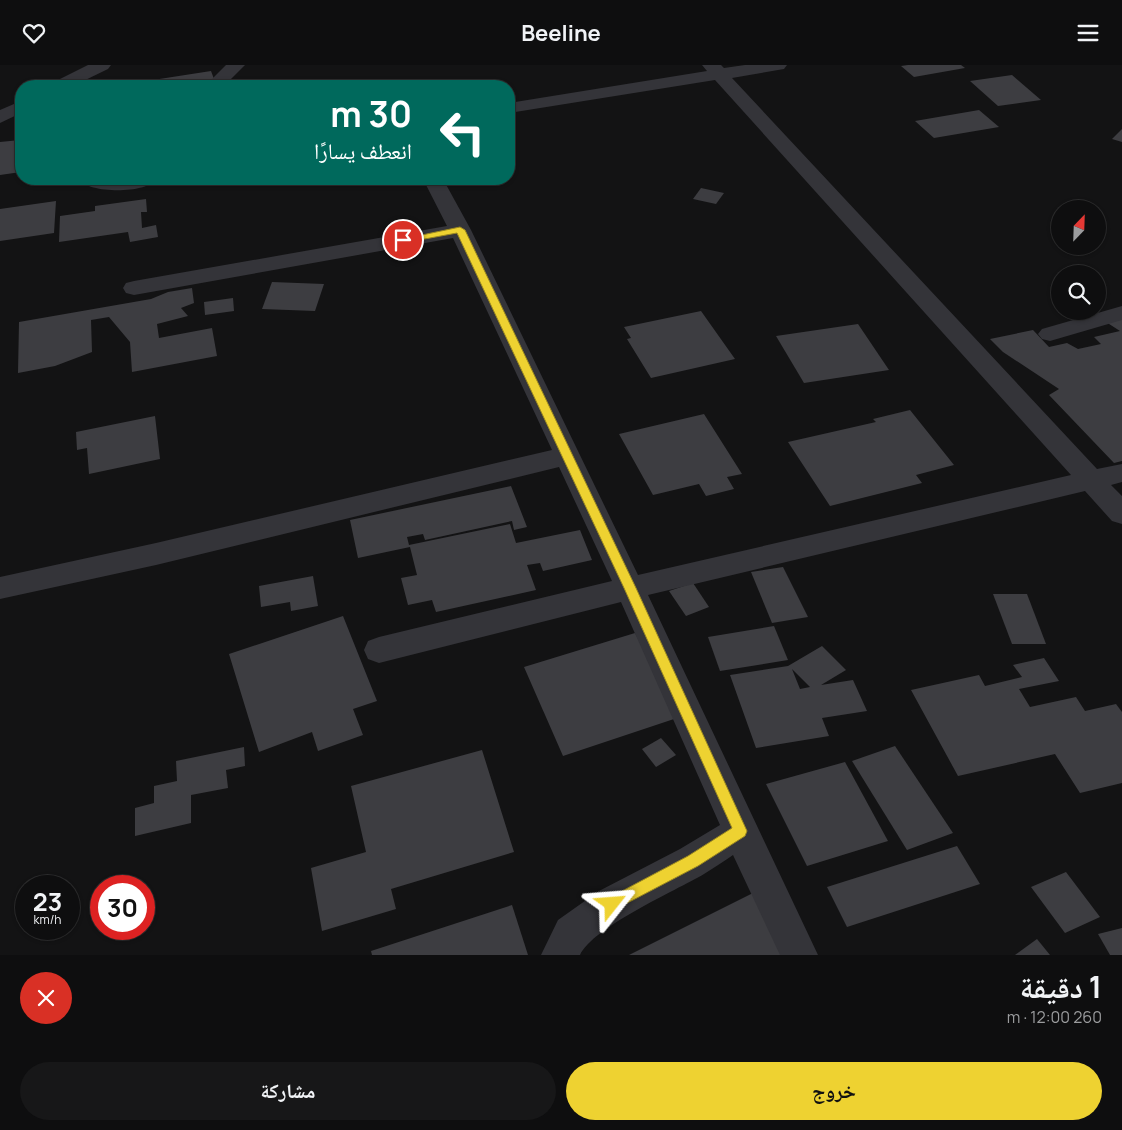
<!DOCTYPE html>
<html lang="ar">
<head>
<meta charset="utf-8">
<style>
	:root { --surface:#0e0e0f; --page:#171718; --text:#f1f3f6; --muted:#9b9c9e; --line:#2e2e2f; --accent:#eed231 }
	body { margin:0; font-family:Manrope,"Noto Naskh Arabic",sans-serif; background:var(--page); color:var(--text); direction:rtl; height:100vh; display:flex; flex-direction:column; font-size:19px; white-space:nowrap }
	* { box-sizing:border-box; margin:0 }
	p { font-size:16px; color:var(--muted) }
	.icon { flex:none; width:28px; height:28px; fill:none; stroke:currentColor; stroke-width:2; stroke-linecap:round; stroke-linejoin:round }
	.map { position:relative; height:890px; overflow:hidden; direction:ltr }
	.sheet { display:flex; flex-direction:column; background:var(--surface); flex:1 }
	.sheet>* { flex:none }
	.top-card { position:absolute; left:15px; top:15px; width:500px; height:105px; border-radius:20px; box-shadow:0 1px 4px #0004,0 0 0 1px var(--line); direction:rtl; background:#00695c; color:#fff; overflow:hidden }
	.needle { width:32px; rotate:23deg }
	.tools { position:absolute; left:1051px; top:135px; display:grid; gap:10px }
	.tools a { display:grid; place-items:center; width:55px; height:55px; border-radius:50%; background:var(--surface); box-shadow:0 1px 4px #0004,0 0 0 1px var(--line); font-size:25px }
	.speed { position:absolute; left:15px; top:810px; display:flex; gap:10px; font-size:25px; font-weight:700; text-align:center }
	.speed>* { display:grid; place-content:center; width:65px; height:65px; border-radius:50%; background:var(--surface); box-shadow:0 1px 4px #0004,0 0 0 1px var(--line); line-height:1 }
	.speed small { font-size:12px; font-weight:400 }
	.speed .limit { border:8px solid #d22; background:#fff; color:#111 }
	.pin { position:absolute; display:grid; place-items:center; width:42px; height:42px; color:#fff; margin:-21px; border:2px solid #fff; border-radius:50%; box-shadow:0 1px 5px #0007 }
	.me { position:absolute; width:55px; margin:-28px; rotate:62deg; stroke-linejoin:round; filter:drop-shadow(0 0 4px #0008) }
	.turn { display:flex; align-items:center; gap:18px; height:105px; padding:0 20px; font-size:22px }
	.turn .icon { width:65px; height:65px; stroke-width:2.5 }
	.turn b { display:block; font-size:35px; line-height:42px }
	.round { display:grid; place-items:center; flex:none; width:52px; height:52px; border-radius:26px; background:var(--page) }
	.headline { display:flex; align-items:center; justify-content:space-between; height:85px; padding:0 20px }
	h1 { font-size:30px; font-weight:700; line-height:38px }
	.button { display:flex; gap:10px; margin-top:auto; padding:10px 20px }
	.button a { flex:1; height:58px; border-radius:30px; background:var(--accent); color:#111; font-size:20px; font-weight:700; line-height:58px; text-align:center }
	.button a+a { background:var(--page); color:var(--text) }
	header { display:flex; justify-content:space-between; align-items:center; height:65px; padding:0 20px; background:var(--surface); font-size:22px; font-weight:700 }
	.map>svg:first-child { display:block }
</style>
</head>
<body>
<header><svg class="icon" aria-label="menu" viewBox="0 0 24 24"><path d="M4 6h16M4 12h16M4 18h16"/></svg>Beeline<svg class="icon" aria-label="heart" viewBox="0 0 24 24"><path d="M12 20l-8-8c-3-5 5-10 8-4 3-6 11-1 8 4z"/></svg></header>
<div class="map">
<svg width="1122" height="890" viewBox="0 0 1122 890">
	<rect width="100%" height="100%" fill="#131314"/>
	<g fill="#3d3d41" fill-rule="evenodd">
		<polygon points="908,0 961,0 965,3 914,12 901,1"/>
		<polygon points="211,6 214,14 174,20 173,17 146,21 127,21 127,19"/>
		<polygon points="1012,10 1041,35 998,41 970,16"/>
		<polygon points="979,45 999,62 934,73 915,56"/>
		<polygon points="1122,64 1122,77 1112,74"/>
		<polygon points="20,75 18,94 21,93 21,107 0,110 0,77"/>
		<polygon points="701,123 724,128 716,139 693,134"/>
		<polygon points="146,134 147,147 141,147 142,163 156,160 158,172 130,177 128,167 59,177 60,151 95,146 95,141"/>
		<polygon points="56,136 54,168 0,176 0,144"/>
		<polygon points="272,217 324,219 315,246 262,244"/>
		<polygon points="192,223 194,238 181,243 188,251 157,259 159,273 212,263 217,291 132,307 130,277 109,252 91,255 92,287 55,301 18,308 19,257 151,234 168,227"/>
		<polygon points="233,233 234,246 205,250 204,237"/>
		<polygon points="701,246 735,294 651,313 627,274 631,273 624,262"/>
		<polygon points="1122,253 1122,396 1114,398 1049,330 1059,324 1003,287 990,274 1033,265 1049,282 1067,278 1078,284 1101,279 1094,272 1120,266 1106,257"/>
		<polygon points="858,259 889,305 804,318 776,271"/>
		<polygon points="910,345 954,400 916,410 922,418 830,441 788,377 876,357 873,354"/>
		<polygon points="704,349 742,409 727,412 734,424 706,431 699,419 653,430 619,369"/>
		<polygon points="155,351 160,394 89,409 87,383 77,385 76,367"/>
		<polygon points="511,421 527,462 514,465 512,456 425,475 423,469 407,472 409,480 510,459 516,478 580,465 592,495 543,506 540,498 527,500 536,525 436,547 432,535 408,540 401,513 417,510 410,482 358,493 350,455"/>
		<polygon points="783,502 808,552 772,558 751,507"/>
		<polygon points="313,511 318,541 291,546 290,537 261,542 259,521"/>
		<polygon points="693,518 709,542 686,551 669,526"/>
		<polygon points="993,529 1027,529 1046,579 1012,579"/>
		<polygon points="343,551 377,636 353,644 363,670 318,686 312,667 259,687 229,589"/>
		<polygon points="774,561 788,595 720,606 708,572"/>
		<polygon points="635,568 680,652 563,691 524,602"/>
		<path d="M822 581 846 605 821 620 853 615 867 646 822 653 829 671 756 683 730 610 788 601ZM792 604 810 622 800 624Z"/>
		<polygon points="1044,593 1059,616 1019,624 1030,642 1076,632 1085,646 1116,639 1122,647 1122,718 1080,728 1055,689 958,711 911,625 979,610 985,621 1022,612 1013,600"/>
		<polygon points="661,673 676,690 656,702 642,684"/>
		<polygon points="895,681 953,768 907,785 852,696"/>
		<polygon points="244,682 245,701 226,705 228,723 191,730 191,758 135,771 135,743 154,738 154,721 177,716 176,696"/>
		<polygon points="482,685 514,787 391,824 396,844 322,866 311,803 366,787 351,721"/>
		<polygon points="845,697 888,776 807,801 766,719"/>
		<polygon points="957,781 980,819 847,862 827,822"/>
		<polygon points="1066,807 1100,852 1065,868 1031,822"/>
		<polygon points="759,825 791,890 629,890"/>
		<polygon points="512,840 528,890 372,890 371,886"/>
		<polygon points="1122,863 1122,890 1110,890 1098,869"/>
		<polygon points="1037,874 1050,890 1015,890"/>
	</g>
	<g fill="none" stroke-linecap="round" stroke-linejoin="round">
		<g fill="#343439" fill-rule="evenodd">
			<polygon points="88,0 111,0 108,4 73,21 51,21 54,17"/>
			<polygon points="226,0 245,0 224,21 205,21"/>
			<path d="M702 0H721L724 3 745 0H787L784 4 778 5 732 13 1097 404 1122 399V417L1111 420 1122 431V459L1112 456 1085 426 648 530 818 890H780L733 790C724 796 714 803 704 809 675 826 593 862 580 890H541L558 855 599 826 680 784 720 760 621 537 379 598 368 594 364 585 368 576 379 572 612 516 559 402 156 500 0 534V512L156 478 552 385 453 173 134 230 126 228 123 223 126 218 134 216 447 161 423 114H443L471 165 638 510 1071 410 715 15 509 48V38L707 6Z"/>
			<polygon points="21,36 21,48 0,58 0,45"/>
			<path d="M78 114H157C146 129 89 129 78 114Z"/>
			<polygon points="1122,241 1122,255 1050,276 1042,274 1038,269 1042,264"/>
		</g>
	</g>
	<polygon fill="#eed231" stroke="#9b8820" points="460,162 465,165 636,523 747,766 745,771 698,801 612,846 607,844 604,839 607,834 688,791 732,763 624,523 457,168 403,178 398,175"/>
</svg>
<div class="tools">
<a><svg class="needle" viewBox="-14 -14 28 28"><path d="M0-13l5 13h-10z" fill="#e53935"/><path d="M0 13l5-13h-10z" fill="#9b9c9e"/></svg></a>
<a><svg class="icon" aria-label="search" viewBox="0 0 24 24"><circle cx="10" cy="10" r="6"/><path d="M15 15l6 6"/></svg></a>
</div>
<div class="speed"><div>23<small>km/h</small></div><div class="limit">30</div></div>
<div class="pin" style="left:403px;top:175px;background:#d93025"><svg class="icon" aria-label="arrive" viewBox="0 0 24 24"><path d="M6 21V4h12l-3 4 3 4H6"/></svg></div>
<svg class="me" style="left:612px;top:839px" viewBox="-20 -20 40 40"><path d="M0-17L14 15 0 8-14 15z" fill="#eed231" stroke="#fff" stroke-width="4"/></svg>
<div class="top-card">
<div class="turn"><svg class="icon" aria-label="left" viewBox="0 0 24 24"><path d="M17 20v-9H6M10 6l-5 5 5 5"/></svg><div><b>30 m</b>انعطف يسارًا</div></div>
</div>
</div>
<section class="sheet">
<div class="headline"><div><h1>1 دقيقة</h1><p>260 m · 12:00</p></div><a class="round" style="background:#d93025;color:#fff"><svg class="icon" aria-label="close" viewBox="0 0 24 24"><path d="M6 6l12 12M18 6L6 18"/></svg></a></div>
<div class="button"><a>خروج</a><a>مشاركة</a></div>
</section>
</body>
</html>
